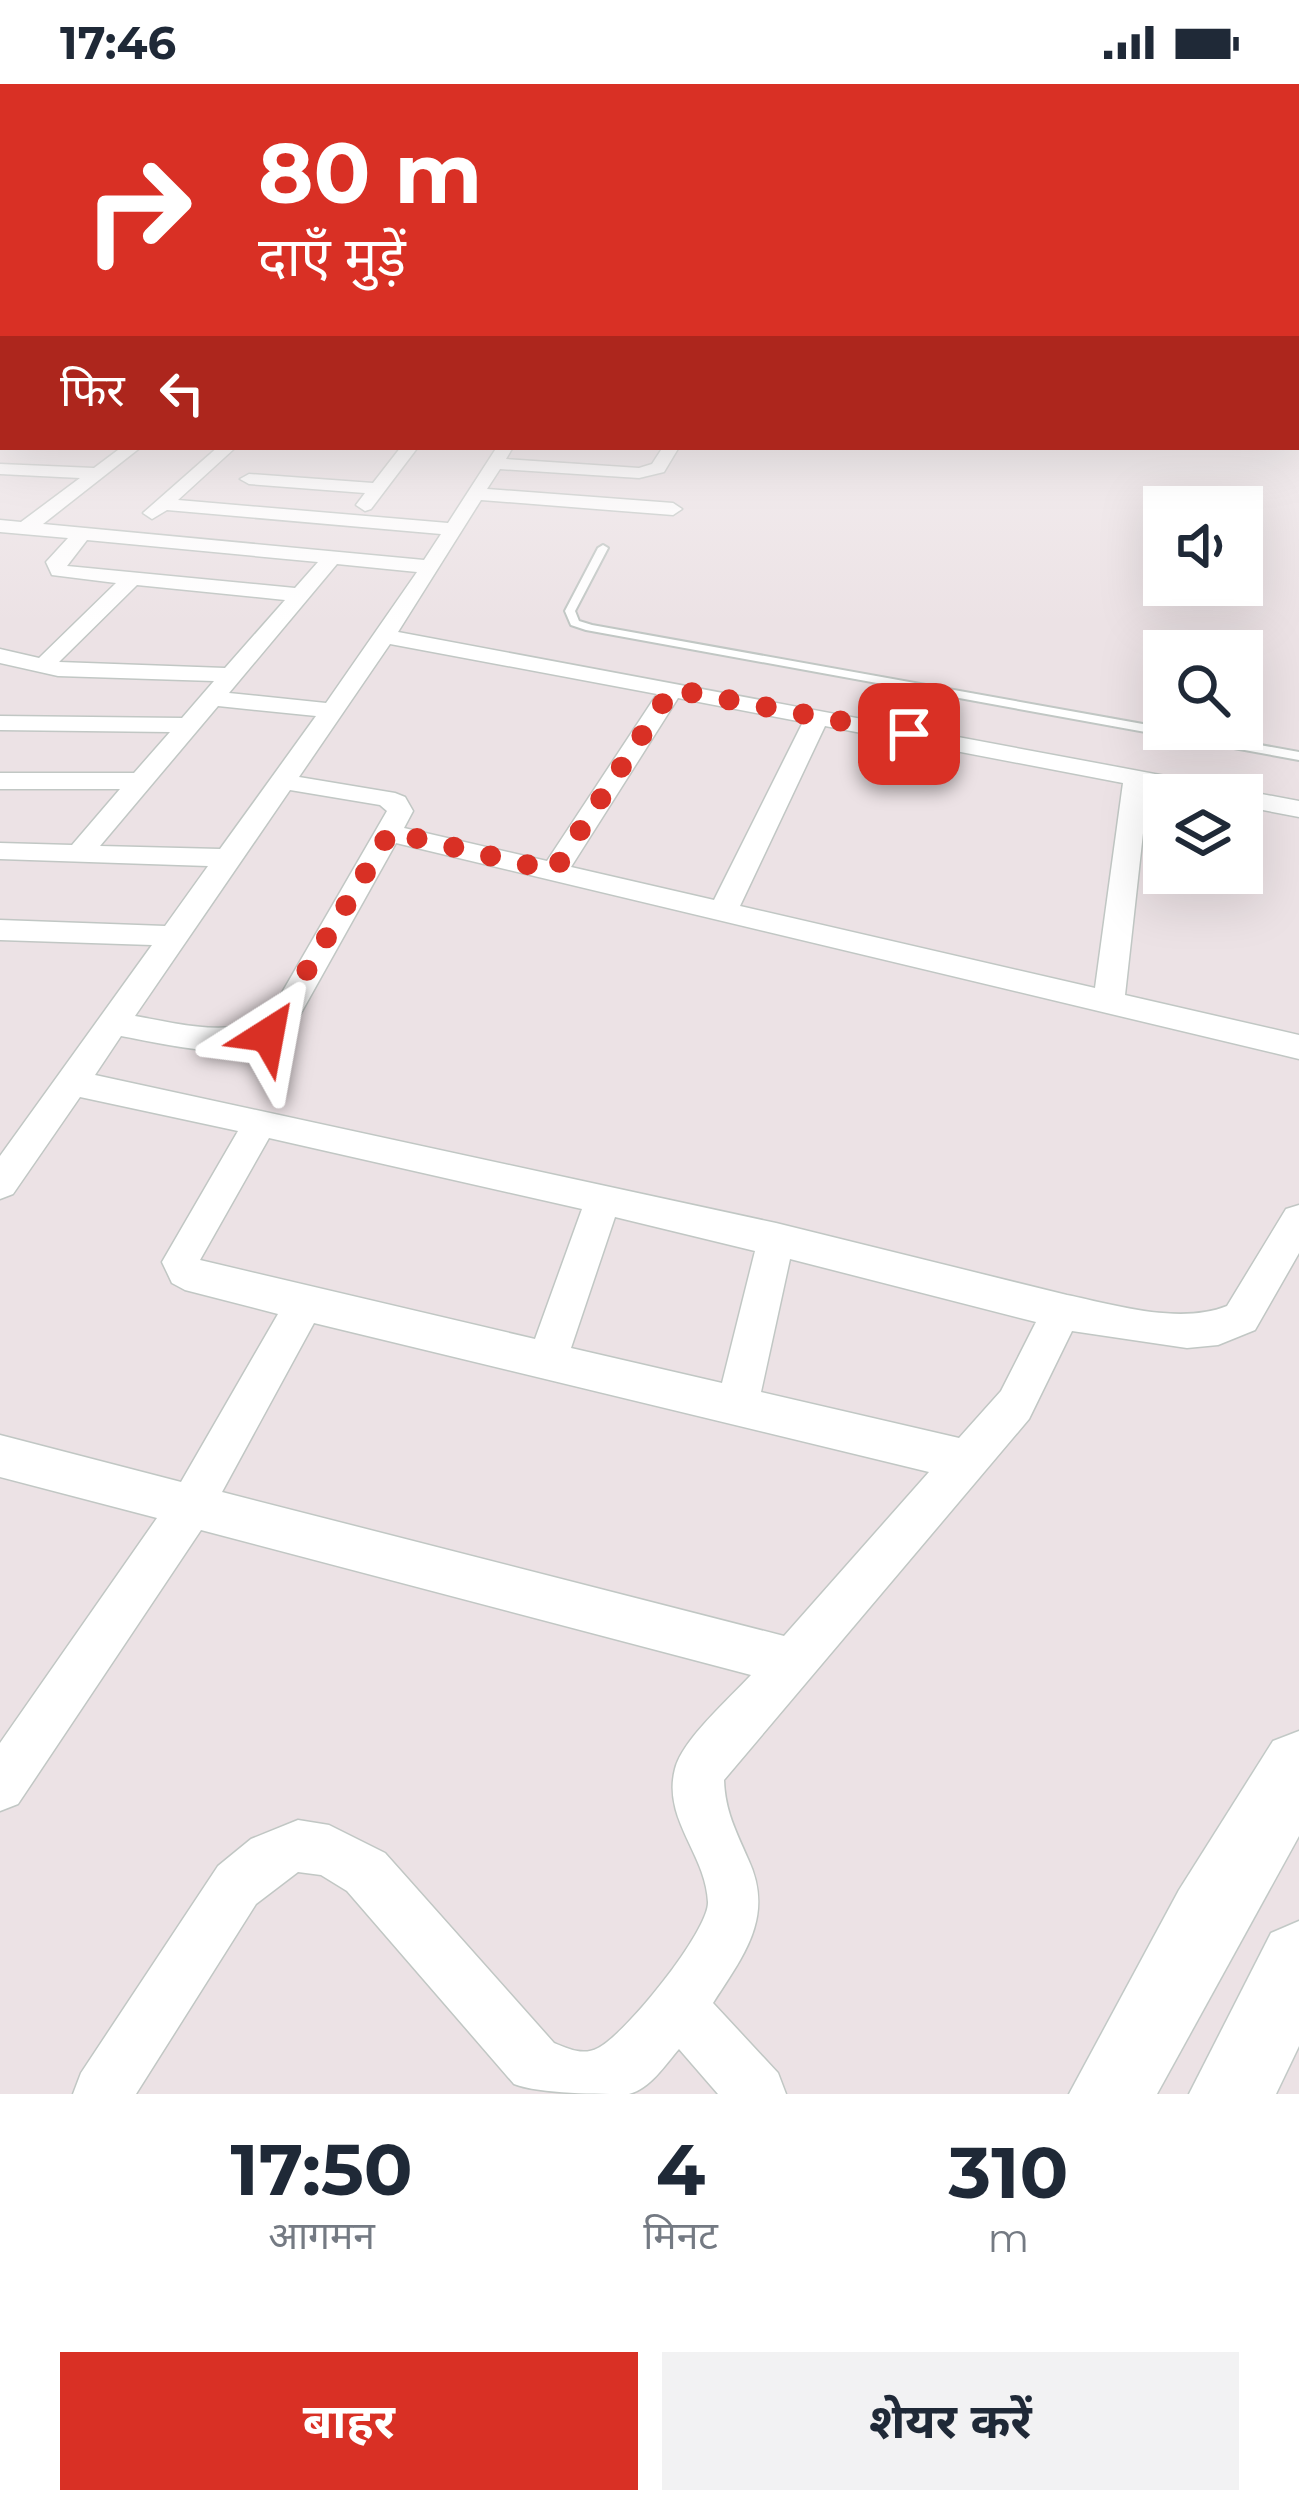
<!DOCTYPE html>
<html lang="hi">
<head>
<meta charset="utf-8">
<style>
	:root { --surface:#fff; --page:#f2f2f3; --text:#1f2937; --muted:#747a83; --accent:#d93025 }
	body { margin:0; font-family:Montserrat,"Noto Sans Devanagari",sans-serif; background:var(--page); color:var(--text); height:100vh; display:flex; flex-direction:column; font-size:45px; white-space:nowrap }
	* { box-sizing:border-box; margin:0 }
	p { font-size:39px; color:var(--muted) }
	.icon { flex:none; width:66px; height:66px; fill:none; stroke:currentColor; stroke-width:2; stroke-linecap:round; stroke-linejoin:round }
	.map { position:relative; height:2010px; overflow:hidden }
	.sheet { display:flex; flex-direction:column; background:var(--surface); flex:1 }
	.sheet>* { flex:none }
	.top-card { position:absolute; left:0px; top:0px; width:1299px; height:366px; box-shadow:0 12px 48px #0002; background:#d93025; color:#fff; overflow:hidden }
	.buttons { position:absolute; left:1143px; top:402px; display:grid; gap:24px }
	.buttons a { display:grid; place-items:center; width:120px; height:120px; border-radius:0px; background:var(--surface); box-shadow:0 12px 48px #0002; font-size:60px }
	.pin { position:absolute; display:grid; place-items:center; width:102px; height:102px; color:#fff; margin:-51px; border-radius:24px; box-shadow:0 6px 18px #0006 }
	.me { position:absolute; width:132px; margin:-66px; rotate:34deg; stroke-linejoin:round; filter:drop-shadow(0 0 9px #0008) }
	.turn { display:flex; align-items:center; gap:42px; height:252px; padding:0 60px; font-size:54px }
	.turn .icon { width:156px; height:156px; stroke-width:2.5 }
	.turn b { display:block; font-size:84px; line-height:102px }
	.then { display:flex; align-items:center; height:114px; padding:0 60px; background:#0003; gap:24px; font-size:45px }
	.eta { display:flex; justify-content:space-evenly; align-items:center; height:204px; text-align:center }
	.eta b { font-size:72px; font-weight:700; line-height:84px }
	.button { display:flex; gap:24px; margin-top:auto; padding:24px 60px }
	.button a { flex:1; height:138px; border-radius:0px; background:var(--accent); color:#fff; font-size:48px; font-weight:700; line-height:138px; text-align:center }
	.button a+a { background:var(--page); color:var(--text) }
	.status { display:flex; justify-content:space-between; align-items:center; height:84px; padding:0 60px; background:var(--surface); direction:ltr }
	.status svg { height:33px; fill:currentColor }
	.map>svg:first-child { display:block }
</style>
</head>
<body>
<div class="status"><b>17:46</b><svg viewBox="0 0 49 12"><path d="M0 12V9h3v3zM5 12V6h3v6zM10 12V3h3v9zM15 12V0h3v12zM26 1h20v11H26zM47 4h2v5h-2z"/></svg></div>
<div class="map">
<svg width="1299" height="2010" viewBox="0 0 1299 2010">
	<rect width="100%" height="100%" fill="#ece2e5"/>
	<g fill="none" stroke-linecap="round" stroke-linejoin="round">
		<g stroke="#c1c7c4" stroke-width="4">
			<polygon id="service" points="603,461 608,464 575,527 579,537 592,541 1299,668 1299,676 586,546 571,541 565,527 598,464"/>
		</g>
		<g stroke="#c1c7c4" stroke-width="3">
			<g id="minor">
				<rect x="1296" y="277" width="3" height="8"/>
				<rect x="0" y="307" width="3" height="10"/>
				<path d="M122 363H141L43 440 424 476 441 450 167 426 152 435 143 429 218 363H236L178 416 448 439 497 363H513L506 375 639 384 652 380 663 363H679L664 388 639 394 500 385 487 405 673 419 682 425 673 431 481 416 398 548 1299 717V733L1242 722V711H1186L1148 704 1125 911 1299 951V975L396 759 291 947C241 981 176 962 121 952L95 991 776 1139 1067 1211C1115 1221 1180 1241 1227 1222L1286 1125 1299 1121V1169L1255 1246 1218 1261 1187 1264 1072 1247 1029 1335 724 1696C725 1727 736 1747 748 1775 775 1832 744 1871 713 1919L778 1989 786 2010H718L679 1965C665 1981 650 2005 629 2010 600 2010 540 2010 514 2000L347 1807 321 1791 298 1788 256 1820 136 2010H73L81 1989 218 1782 251 1755 298 1736 329 1741 385 1769 554 1959C569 1965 583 1972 598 1964 625 1951 709 1847 708 1818 706 1770 662 1735 675 1685 682 1656 730 1614 751 1591L201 1446 18 1720 0 1727V1659L157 1434 0 1393V1351L181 1398 278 1230 185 1206 172 1199 162 1178 238 1047 80 1013 13 1110 0 1115V1072L152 861 0 856V836L165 842 208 782 0 775V759L72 761 120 705H0V689H134L170 648 0 646V632L182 634 214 597 58 592 0 579V565L39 574 116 499 52 491 46 478 68 454 0 448V436L21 438 80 394 0 390V380L94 384ZM87 456 318 478 295 504 67 482ZM337 480 417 488 326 619 229 609ZM137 501 285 516 225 584 59 578ZM390 560 657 610 547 777 404 744 413 727 405 713 395 709 299 693ZM678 614 803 638 714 816 571 783ZM218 622 316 632 220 765 100 762ZM825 642 1123 699 1095 904 740 822ZM290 706 380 721 387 727 269 931C232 955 176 939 135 932ZM269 1054 582 1125 535 1255 200 1176ZM615 1133 755 1167 722 1299 571 1264ZM790 1175 1036 1238 1001 1307 959 1354 761 1308ZM314 1239 929 1388 784 1552 222 1408Z"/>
				<polygon points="401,363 418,363 371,425 365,427 356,421 365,409 249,400 240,395 249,390 373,399"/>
			</g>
		</g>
		<g stroke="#c1c7c4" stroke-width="3">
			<polygon id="tertiary" points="3,265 3,279 0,280 0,266"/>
		</g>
		<g stroke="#c2c9c6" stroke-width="3">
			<g id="secondary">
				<polygon points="1299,1647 1299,1752 1157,2010 1069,2010 1179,1806 1273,1657"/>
				<polygon points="1299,1837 1299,1962 1276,2010 1189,2010 1271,1849"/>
			</g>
		</g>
		<use href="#service" fill="#fff" fill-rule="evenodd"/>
		<use href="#minor" fill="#fff" fill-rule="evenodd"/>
		<use href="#tertiary" fill="#fff" fill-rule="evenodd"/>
		<use href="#secondary" fill="#fff" fill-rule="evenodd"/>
	</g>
	<linearGradient id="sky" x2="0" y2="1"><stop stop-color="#8ecedb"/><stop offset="0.48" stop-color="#f6f2f3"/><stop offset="1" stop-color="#f6f2f3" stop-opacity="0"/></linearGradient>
	<rect width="1299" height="539" fill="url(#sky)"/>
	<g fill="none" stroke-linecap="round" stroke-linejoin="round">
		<polyline stroke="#d93025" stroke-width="21" stroke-dasharray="0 37.8" points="268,951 390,748 554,787 672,605 909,650"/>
	</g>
</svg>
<div class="buttons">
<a><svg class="icon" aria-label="sound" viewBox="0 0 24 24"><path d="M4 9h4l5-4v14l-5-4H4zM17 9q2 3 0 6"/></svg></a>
<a><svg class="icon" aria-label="search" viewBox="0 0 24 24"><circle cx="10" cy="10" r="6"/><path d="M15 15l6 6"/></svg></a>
<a><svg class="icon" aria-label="layers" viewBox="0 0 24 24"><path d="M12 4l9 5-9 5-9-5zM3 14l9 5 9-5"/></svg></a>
</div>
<div class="pin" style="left:909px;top:650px;background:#d93025"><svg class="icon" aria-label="arrive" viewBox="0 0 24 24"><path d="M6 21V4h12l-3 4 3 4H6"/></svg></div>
<svg class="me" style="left:268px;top:951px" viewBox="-20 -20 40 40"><path d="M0-17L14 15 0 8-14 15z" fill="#d93025" stroke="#fff" stroke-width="4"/></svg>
<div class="top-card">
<div class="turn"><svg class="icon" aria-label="right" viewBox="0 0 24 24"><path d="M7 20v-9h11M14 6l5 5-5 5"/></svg><div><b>80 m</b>दाएँ मुड़ें</div></div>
<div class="then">फिर<svg class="icon" aria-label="left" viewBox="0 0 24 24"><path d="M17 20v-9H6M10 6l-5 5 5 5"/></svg></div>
</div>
</div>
<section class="sheet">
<div class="eta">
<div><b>17:50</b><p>आगमन</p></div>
<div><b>4</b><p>मिनट</p></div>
<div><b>310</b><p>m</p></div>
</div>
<div class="button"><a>बाहर</a><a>शेयर करें</a></div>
</section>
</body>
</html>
